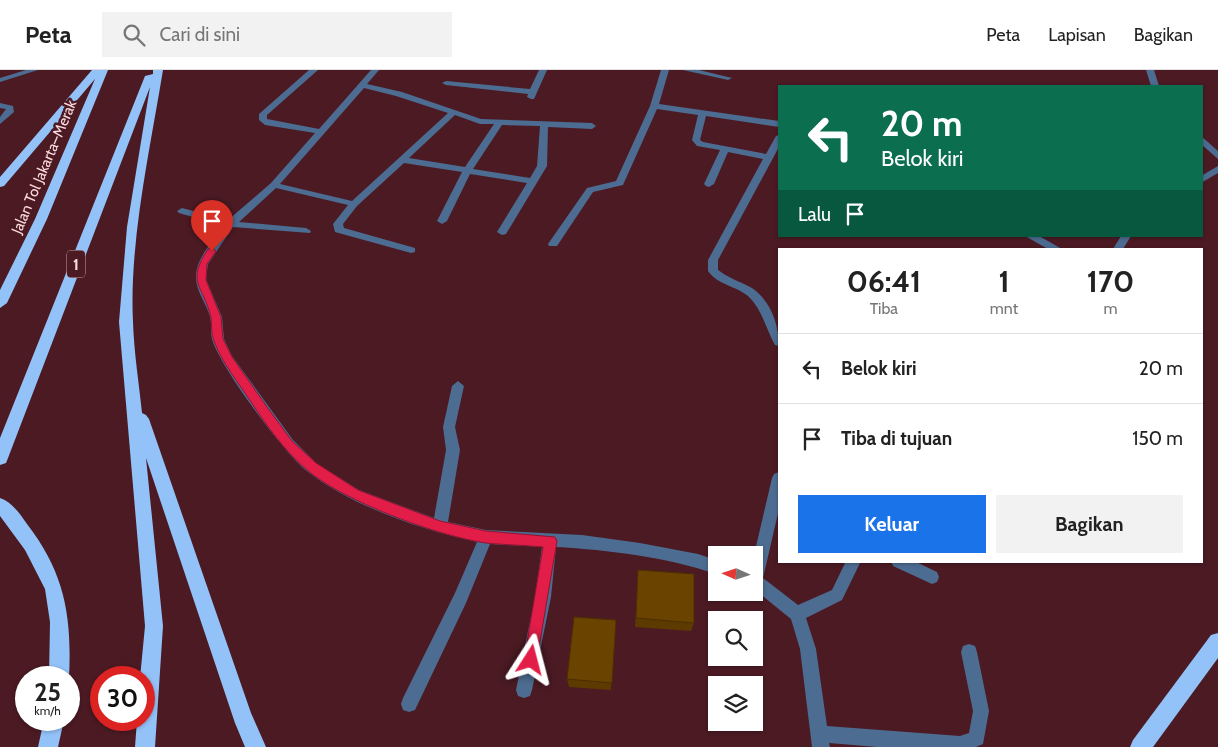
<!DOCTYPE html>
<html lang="id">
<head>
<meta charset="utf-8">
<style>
	:root { --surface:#fff; --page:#f2f2f2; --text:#222; --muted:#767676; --line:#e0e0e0; --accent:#1a73e8 }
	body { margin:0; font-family:Cabin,sans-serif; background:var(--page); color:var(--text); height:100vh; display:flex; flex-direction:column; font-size:19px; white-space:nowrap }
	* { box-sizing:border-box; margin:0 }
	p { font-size:16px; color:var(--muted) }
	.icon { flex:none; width:28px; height:28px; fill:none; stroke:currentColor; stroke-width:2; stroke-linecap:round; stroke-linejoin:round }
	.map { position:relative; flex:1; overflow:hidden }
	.details { position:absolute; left:778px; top:178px; width:425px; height:315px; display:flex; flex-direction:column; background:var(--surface); border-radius:0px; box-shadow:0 1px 4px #0004 }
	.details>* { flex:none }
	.banner { position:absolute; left:778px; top:15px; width:425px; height:152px; border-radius:0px; box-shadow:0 1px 4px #0004; background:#0b6e4f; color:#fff; overflow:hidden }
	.needle { width:32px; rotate:273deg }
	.buttons { position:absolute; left:708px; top:476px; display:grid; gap:10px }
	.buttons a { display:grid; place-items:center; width:55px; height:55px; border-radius:0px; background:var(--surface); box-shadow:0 1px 4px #0004; font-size:25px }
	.speed { position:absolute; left:15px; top:596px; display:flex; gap:10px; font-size:25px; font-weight:700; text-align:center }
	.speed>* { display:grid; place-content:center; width:65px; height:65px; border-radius:50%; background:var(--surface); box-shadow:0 1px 4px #0004; line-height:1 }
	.speed small { font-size:12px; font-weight:400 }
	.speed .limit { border:8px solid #d22; background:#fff; color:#111 }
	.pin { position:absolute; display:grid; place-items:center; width:42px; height:42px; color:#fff; margin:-51px -21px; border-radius:50% 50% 50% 0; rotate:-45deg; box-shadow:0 0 5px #0007 }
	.pin .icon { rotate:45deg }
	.me { position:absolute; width:55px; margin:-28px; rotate:9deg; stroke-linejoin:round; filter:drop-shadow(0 0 4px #0008) }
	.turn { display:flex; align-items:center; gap:18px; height:105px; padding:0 20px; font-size:22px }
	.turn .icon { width:65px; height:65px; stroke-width:2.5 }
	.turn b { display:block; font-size:35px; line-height:42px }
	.then { display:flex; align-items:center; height:48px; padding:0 20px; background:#0003; gap:10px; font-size:19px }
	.eta { display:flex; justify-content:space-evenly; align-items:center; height:85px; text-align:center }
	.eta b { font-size:30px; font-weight:700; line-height:35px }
	.cta { display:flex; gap:10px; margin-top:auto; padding:10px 20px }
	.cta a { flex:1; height:58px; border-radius:0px; background:var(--accent); color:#fff; font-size:20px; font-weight:700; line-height:58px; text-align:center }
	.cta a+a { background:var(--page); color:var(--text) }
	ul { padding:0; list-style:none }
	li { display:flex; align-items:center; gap:15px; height:70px; padding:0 20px; border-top:1px solid var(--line) }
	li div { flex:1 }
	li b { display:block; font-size:19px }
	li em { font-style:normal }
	header { display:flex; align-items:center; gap:30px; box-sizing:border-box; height:70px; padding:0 25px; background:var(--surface); border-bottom:1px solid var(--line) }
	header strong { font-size:24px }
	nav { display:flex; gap:28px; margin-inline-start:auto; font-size:18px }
	.search { width:350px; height:45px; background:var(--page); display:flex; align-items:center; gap:12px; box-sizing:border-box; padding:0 18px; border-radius:0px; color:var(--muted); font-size:19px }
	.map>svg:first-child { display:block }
</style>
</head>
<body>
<header>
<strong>Peta</strong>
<div class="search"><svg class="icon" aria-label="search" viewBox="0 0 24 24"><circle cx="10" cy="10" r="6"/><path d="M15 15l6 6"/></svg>Cari di sini</div>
<nav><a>Peta</a><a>Lapisan</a><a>Bagikan</a></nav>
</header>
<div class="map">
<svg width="1218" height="677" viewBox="0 0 1218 677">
	<rect width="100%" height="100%" fill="#4b1a23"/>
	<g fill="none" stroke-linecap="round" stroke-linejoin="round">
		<g fill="#4d6c91" fill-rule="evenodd">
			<polygon points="26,0 38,0 0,12 0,8"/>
			<path d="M309 0H318L267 45V49L319 59 371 0H379L367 14 402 22 481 49 592 53 596 56 592 59 548 57 547 96 506 164 502 165 497 162 527 113 470 104 447 151 442 154 437 151 462 102 404 93 357 136 343 154 344 158 415 178V182L411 183 335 162 333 154 348 135 276 118 239 152 306 158 311 161 310 163 233 157 208 194 206 209 222 247 224 269 232 286 293 370 316 393 359 420 434 448 446 380 443 357 452 316 458 311 464 316 455 357 460 380 448 452 486 460 582 465 640 473 698 484 716 490V504C666 487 609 480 556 477L551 527 532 620 530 626 524 628 518 626 516 620 535 527 542 477 490 474 466 533 415 640 409 642 403 640 401 634 403 628 455 523 477 472C422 460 351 436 307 401 284 383 220 297 212 269 210 262 212 254 210 247 207 234 196 221 196 208 195 189 214 170 224 156L179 143 177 141 182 138 228 150 271 113 315 63 265 55 259 50V44ZM364 18 396 26 448 43 352 131 280 114ZM455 45 480 54H494L465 97 409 88ZM502 55 540 56 537 96 530 108 473 99Z"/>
			<polygon points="539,0 547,0 534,29 531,29 527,27 528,24 446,15 442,13 446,11 530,19"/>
			<path d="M661 0H669L659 34 779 51V57L706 46 700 70 703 72 766 84 776 66 779 65V77L718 190V200L721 202C730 209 742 212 752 218 771 231 779 255 779 276L775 275C766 259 762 239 748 226 736 216 718 215 708 201V190L763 89 728 82 714 114 709 117 706 116 704 114 720 80 697 76 692 70 698 45 657 39 623 115 593 122 557 176H549L548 174 587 118 616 111 650 36Z"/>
			<polygon points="683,0 699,0 732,8 728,10"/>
			<polygon points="1146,0 1154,0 1159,16 1151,16"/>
			<polygon points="0,33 13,36 14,42 0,54 0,47 6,39 0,38"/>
			<polygon points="1201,66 1218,81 1218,89 1201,74"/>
			<polygon points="1218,96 1218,103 1201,113 1201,106"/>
			<polygon points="1025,166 1039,166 1062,179 1048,179"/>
			<polygon points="1121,166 1131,166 1123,179 1113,179"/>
			<polygon points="779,402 779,439 763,508 798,535 832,520 846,491 861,491 842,530 806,548 816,579 827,656 960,666 969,663 973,641 961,582 963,576 969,574 975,576 977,582 989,641 983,674 976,677 877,677 829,673 830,677 812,677 800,579 791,549 754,519 754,485 772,408 774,404"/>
			<polygon points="891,491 914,491 937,502 939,507 937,512 932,514 893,496"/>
		</g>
		<g fill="#93c2f8" fill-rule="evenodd">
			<polygon points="92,0 108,0 47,149 7,233 0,238 0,220 35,149 95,9 4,116 0,117 0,107"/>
			<path d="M153 0H163C150 80 129 172 133 252 134 283 139 313 142 343L146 345 149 349 251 643 266 677H245L235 653 146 388 163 556 155 677H135L137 650H144V608H140L145 556 119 252 127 157 150 17 8 388 6 393 0 395V368L145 6 153 4Z"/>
			<path d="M0 428C12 432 20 444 27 454 65 503 72 547 69 608H49L50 552 45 519 25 480 0 446Z"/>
			<polygon points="1218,563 1218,588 1153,677 1130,677 1133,670 1211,565"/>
			<polygon points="44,650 64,650 58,677 38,677"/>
		</g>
	</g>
	<g fill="#5c3a00">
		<polygon points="638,510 694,553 691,561 635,557"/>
		<polygon points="616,550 611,620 569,617 567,609"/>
	</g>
	<g fill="#6b4300" stroke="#4b2f00">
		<polygon points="638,500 694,504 694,553 636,548"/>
		<polygon points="574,547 616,550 612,613 567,609"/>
	</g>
	<path fill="#e11d48" stroke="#92132f" d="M212 178 216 181 207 194 206 210 221 247 223 269 232 287 267 337 292 371 316 393 358 420 440 451 486 461 555 467 557 471 536 595 531 597 526 595 524 590 543 477C524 475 505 475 486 473 438 466 342 431 306 399 284 380 267 356 251 332 238 312 222 293 214 271 211 264 212 255 211 248 204 215 185 214 208 179Z"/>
	<g text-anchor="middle" stroke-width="5" stroke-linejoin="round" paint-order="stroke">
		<g font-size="15" fill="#fcdbdd" stroke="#4b1a23">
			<text transform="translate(44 97) rotate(-67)" y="5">Jalan Tol Jakarta–Merak</text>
		</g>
		<rect fill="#4b1a23" stroke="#c7a1a5" stroke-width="1" x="67" y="180.5" width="18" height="27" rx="4"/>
		<g font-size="16" font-weight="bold" fill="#fcdbdd">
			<text x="76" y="200">1</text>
		</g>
	</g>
</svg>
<div class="buttons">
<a><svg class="needle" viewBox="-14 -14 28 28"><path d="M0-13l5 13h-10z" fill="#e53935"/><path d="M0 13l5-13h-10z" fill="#767676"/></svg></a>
<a><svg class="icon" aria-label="search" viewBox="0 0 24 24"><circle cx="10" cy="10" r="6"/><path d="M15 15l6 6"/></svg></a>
<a><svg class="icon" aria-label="layers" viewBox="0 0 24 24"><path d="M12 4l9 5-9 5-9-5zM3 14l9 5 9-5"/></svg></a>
</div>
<div class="speed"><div>25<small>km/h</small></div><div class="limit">30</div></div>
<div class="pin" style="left:212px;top:181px;background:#d93025"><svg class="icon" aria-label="arrive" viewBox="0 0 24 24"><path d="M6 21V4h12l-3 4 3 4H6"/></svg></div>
<svg class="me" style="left:531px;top:590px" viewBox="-20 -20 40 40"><path d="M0-17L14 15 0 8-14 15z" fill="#e11d48" stroke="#fff" stroke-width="4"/></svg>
<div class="banner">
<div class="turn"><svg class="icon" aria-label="left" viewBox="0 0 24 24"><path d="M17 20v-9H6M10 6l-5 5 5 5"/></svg><div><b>20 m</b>Belok kiri</div></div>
<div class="then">Lalu<svg class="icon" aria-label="arrive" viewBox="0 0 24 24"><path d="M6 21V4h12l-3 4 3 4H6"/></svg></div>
</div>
<section class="details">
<div class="eta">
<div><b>06:41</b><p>Tiba</p></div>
<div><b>1</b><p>mnt</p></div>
<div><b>170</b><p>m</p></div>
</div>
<ul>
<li><svg class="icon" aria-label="left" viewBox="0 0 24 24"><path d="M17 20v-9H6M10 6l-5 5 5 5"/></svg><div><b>Belok kiri</b></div><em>20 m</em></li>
<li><svg class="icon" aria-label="arrive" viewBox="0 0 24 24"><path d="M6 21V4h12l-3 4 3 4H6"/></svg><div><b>Tiba di tujuan</b></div><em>150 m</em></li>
</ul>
<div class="cta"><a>Keluar</a><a>Bagikan</a></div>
</section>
</div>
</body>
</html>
